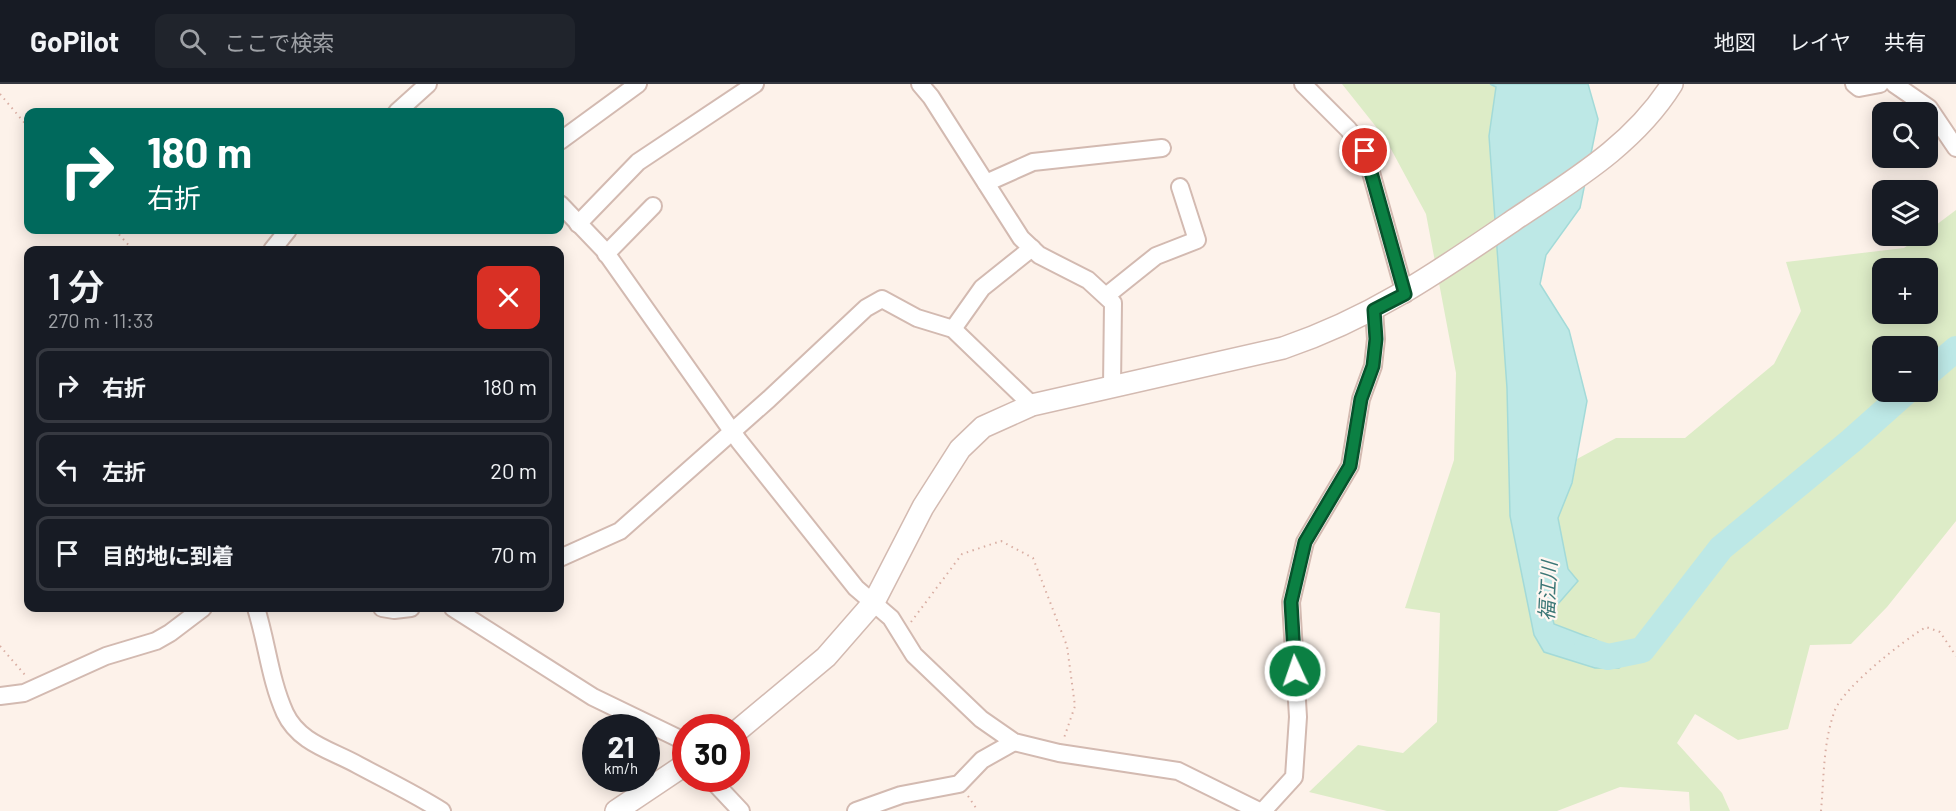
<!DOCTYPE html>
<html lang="ja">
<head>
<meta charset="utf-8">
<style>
	:root { --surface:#171b24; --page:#20242c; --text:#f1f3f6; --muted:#9ea1a6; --line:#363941 }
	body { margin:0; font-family:Barlow,"Noto Sans JP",sans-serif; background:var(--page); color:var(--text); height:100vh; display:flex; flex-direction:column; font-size:22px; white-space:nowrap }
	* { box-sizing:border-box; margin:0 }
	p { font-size:20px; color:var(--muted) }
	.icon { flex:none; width:33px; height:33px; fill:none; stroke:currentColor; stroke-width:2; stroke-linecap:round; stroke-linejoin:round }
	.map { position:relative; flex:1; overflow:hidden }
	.sheet { position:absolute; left:24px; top:162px; width:540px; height:366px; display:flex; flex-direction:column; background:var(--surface); border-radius:12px; box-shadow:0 3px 15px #0003 }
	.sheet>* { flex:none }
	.hud { position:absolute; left:24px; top:24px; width:540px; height:126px; border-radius:12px; box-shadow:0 3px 15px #0003; background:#00695c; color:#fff; overflow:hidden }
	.fabs { position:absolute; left:1872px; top:18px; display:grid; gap:12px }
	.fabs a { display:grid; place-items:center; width:66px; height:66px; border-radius:12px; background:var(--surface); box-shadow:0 3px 15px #0003; font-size:30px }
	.speed { position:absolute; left:582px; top:630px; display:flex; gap:12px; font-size:30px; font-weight:700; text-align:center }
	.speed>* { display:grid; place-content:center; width:78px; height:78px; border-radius:50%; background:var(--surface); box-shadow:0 3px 15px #0003; line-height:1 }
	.speed small { font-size:15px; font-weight:400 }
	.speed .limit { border:9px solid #d22; background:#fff; color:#111 }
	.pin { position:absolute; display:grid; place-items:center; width:51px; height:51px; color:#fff; margin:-26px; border:3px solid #fff; border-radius:50%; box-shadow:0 2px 6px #0007 }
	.me { position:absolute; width:66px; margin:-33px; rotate:357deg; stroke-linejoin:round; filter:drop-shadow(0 0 4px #0008) }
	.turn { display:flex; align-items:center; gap:21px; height:126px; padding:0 24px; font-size:27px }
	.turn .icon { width:78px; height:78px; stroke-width:2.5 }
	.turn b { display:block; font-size:42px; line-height:51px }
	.round { display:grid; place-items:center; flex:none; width:63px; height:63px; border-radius:12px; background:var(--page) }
	.headline { display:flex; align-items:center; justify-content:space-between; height:102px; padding:0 24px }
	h1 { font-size:36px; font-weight:600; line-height:45px }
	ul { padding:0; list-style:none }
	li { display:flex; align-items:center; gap:18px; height:75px; margin:0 12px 9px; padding:0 12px; border:3px solid var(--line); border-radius:12px }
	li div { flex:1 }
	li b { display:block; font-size:22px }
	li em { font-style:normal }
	header { display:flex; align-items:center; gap:36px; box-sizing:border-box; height:84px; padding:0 30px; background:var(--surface); border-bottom:2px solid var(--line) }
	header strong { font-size:28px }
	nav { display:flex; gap:33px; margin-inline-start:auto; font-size:21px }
	.search { width:420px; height:54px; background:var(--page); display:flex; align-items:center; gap:15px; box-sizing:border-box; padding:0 21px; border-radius:12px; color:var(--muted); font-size:22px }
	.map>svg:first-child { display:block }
</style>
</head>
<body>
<header>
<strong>GoPilot</strong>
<div class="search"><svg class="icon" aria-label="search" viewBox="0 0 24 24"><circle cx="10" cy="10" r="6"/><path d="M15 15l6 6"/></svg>ここで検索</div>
<nav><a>地図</a><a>レイヤ</a><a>共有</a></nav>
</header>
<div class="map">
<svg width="1956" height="727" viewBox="0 0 1956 727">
	<rect width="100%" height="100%" fill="#fdf2ea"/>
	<path fill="#ddecc7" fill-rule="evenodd" d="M1342 0H1490L1496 3 1489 52 1507 304 1510 432 1534 551 1544 568 1596 556 1554 540 1551 528 1578 497 1568 485 1558 434 1572 399 1577 375 1616 354H1685L1774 280 1801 227 1786 178 1904 164 1921 152H1928V147L1956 126V437L1887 523 1851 560 1810 561 1788 645 1738 656 1695 630 1677 659 1722 709 1730 727H1690L1689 708 1620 703 1557 727H1387L1309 708 1358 661 1403 669 1437 638 1440 529 1405 524 1454 376 1456 289 1426 130 1385 54ZM1882 184H1928V230H1882ZM1882 262H1928V308H1882Z"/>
	<polygon fill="#bde8e6" stroke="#a3dad8" stroke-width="1.5" points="1490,0 1588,0 1598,35 1580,124 1546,171 1540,200 1569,246 1587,317 1572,399 1558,434 1568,485 1578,497 1551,528 1554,540 1596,556 1627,576 1619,584 1595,584 1544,568 1534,551 1510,432 1507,304 1489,52 1496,3"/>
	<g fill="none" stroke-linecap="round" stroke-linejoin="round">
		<g stroke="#bde8e6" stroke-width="26">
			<polyline points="1928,289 1956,265"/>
			<polyline points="1586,566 1608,573 1642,566 1721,464 1851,357 1906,308"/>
		</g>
		<g stroke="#d3bab1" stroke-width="20">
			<g id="minor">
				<polyline points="920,0 931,13 1021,154 1039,171 1088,196 1113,219 1112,302"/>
				<polyline points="1303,0 1348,45 1365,67 1405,210"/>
				<polyline points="1854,0 1859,4 1880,0"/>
				<polyline points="1894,0 1929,24 1956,64"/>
				<polyline points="397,28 428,0"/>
				<polyline points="560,57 638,0"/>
				<polyline points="986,99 1033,78 1162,64"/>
				<polyline points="560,120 604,166 739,357 856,504 891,534 914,571 981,635 1014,658 1059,669 1178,687 1259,727"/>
				<polyline points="578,140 638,78 755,0"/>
				<polyline points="272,166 288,146"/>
				<polyline points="606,170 653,122"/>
				<polyline points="1106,212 1156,172 1197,156 1180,103"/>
				<polyline points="953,245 982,204 1032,164"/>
				<polyline points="560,474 620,447 769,315 866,224 882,215 917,234 953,245 1032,321"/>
				<path d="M256 524C267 559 270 596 285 629 299 659 331 666 358 681 386 696 415 710 442 727"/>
				<polyline points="382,524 394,526 411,524"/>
				<polyline points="453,524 593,613 686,658"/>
				<polyline points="0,612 24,609 106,572 156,557 170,549 203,524"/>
				<polyline points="710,694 741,727"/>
				<polyline points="856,727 901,711 959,700 982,676 1014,658"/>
				<polyline points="1263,727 1294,693 1298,633 1291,518 1305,458 1350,382 1361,315 1373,282 1376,255 1374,226"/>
			</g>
		</g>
		<g stroke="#d3bab1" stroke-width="24">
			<g id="tertiary">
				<path d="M736 648 826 573 874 518 923 423 960 365 983 343 1032 321 1283 264C1372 234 1438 188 1514 136 1572 97 1634 61 1672 0"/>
				<polyline points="616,727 686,680"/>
			</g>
		</g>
		<g stroke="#d9aea3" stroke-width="2" stroke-dasharray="1.5 4.5" stroke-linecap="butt">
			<polyline points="0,10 28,43"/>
			<polyline points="115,146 133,166"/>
			<polyline points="911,538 962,470 1001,457 1033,474 1067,562 1075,622 1064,654"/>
			<polyline points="0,562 25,591"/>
			<polyline points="968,712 978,727"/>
			<path d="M1821 727C1824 694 1823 658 1835 626 1844 603 1904 556 1926 543L1940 548 1956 572"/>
		</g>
		<use href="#minor" stroke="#fff" stroke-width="16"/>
		<use href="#tertiary" stroke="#fff" stroke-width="21"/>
	</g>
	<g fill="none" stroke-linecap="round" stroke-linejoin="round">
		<g stroke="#07532c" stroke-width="15">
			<polyline id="route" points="1295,587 1291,518 1305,458 1350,382 1361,315 1373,282 1376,255 1374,226 1405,210 1365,67"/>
		</g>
		<use href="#route" stroke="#0b8043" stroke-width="10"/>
	</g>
	<g text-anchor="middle" stroke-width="4.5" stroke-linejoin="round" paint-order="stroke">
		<g font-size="20" font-style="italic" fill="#3b7776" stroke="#fff7f2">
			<text transform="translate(1548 507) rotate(-87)" y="7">福江川</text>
		</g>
	</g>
</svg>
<div class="fabs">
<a><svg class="icon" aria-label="search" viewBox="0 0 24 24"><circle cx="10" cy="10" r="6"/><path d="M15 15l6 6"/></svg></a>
<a><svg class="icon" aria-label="layers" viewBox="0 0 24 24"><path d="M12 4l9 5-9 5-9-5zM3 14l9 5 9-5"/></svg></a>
<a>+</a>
<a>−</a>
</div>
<div class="speed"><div>21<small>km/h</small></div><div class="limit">30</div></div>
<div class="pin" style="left:1365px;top:67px;background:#d93025"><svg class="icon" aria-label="arrive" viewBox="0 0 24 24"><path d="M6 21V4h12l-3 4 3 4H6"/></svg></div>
<svg class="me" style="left:1295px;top:587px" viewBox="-20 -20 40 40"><circle r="17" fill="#0b8043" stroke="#fff" stroke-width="3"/><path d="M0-11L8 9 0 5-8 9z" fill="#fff"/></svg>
<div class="hud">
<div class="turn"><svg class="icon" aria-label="right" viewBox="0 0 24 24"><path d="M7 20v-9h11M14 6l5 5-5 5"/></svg><div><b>180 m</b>右折</div></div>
</div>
<section class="sheet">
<div class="headline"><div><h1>1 分</h1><p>270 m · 11:33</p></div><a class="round" style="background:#d93025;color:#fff"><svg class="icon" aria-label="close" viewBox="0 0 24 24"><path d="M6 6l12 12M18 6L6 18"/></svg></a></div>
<ul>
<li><svg class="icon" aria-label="right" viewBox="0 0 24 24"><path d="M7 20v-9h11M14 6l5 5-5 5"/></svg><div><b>右折</b></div><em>180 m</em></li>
<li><svg class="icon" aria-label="left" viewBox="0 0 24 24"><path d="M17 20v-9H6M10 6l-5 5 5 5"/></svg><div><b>左折</b></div><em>20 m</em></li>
<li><svg class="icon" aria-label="arrive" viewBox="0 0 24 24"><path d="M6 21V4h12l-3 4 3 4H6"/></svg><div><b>目的地に到着</b></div><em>70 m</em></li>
</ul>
</section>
</div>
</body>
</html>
